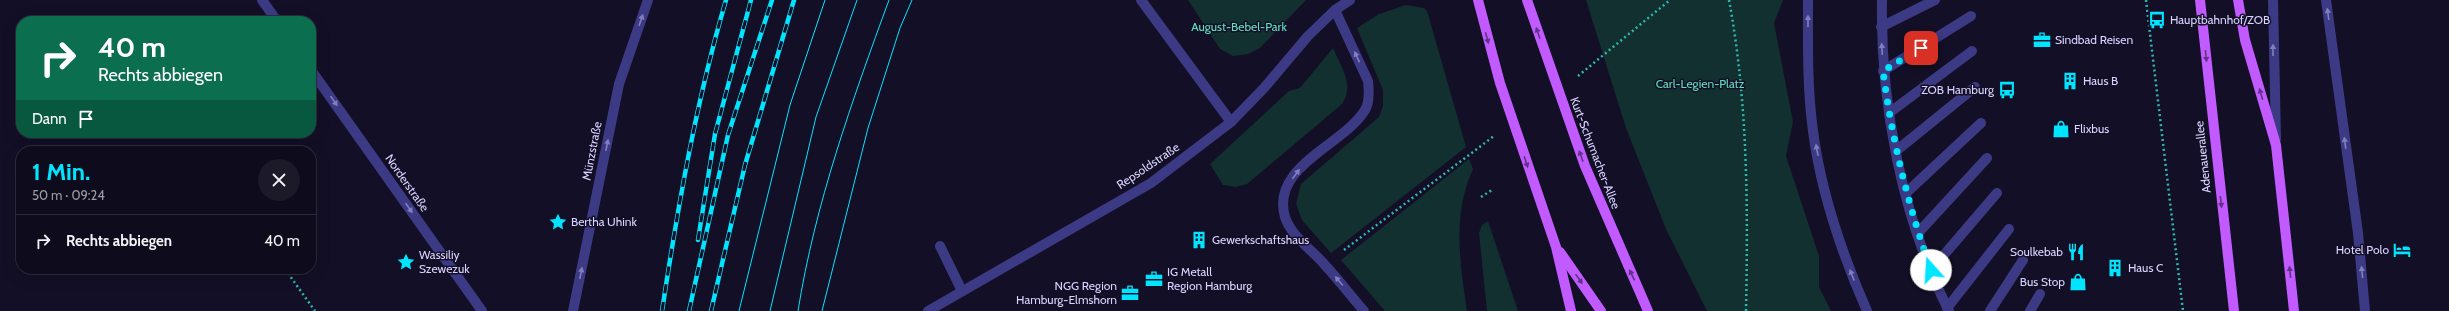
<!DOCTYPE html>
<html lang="de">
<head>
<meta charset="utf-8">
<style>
	:root { --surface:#0e0b1c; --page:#1c1929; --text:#f1f3f6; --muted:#9b9ba3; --line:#2e2b3b; --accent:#00e5ff }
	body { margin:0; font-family:Cabin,sans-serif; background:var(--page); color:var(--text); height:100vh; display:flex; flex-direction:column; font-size:15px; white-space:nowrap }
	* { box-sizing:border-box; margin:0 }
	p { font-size:13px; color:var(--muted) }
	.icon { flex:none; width:22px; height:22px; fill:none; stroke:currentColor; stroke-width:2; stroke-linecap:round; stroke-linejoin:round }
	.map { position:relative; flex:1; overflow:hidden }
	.sheet { position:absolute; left:16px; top:146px; width:300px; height:128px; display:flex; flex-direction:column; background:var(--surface); border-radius:16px; box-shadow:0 4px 16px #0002,0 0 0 1px var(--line) }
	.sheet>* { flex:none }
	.top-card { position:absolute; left:16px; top:16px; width:300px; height:122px; border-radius:16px; box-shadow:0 4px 16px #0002,0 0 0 1px var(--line); background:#0b6e4f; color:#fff; overflow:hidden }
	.pin { position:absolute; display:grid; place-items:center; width:34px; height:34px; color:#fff; margin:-17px; border-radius:8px; box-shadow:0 2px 6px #0006 }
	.me { position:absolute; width:44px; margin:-22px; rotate:341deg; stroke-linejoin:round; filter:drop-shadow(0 0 3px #0008) }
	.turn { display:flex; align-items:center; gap:14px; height:84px; padding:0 16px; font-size:18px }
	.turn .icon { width:52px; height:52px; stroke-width:2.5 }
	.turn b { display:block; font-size:28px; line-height:34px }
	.then { display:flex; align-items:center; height:38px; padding:0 16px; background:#0003; gap:8px; font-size:15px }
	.round { display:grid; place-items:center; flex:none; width:42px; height:42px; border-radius:21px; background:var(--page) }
	.overview { display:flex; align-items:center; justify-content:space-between; height:68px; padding:0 16px }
	h1 { font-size:24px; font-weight:800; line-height:30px; color:var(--accent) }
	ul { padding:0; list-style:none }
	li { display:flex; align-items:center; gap:12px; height:52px; padding:0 16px; border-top:1px solid var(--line) }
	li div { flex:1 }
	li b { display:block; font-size:15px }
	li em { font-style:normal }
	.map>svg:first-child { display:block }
</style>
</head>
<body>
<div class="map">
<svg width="2449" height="311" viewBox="0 0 2449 311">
	<rect width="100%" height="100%" fill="#130f26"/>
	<g fill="#12302f">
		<polygon points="1188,0 1306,0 1260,48 1248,54 1233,56 1220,49"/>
		<polygon points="1586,0 1783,0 1774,23 1793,122 1786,156 1819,256 1819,287 1831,311 1707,311 1666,229 1626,128"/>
		<polygon points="1406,5 1424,8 1427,11 1466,147 1331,253 1302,220 1296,204 1301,184 1379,117 1383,106 1383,90 1357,28 1379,14"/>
		<path d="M1333 48C1341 67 1355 85 1342 104L1247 184 1236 187 1223 185 1210 164 1289 91 1300 88Z"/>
		<path d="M1469 159 1473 169C1452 214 1460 264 1467 311H1385L1341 260Z"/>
		<polygon points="1488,221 1518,311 1487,311 1479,233 1482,225"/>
	</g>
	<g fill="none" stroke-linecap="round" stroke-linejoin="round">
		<g stroke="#2fb8b0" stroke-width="2.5" stroke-dasharray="2 3" stroke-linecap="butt">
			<path d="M1729 0C1748 102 1748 208 1746 311"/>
			<polyline points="2146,0 2183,311"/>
			<polyline points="1578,76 1670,0"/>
			<polyline points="1481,197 1492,190"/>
			<polyline points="1344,250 1494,136"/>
			<polyline points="285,269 315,311"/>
		</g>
		<g stroke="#3d3a85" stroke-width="10">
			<polyline points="262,0 277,21"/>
			<polyline points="1141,0 1231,122"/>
			<path d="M1808 0C1808 44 1807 87 1813 131 1821 193 1842 254 1867 311"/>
			<path d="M1882 0C1880 103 1902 219 1949 311"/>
			<polyline points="2273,0 2276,139"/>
			<polyline points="2326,0 2358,233 2365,311"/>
			<path d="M1335 10 1368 81C1369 90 1370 102 1365 110 1344 145 1270 166 1285 217 1291 236 1312 250 1324 264 1338 279 1350 295 1364 311"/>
			<polyline points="1881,27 1935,0"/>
			<polyline points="311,70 482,311"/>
			<polyline points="1883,71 1971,16"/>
			<polyline points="1889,113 1972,51"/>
			<polyline points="1896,151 1975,87"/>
			<polyline points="1906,193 1981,123"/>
			<polyline points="1918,233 1987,158"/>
			<polyline points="940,246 962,291"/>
			<polyline points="1931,270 1997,193"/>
			<polyline points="1947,308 2009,229"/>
			<polyline points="573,311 619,84 648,0"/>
			<polyline points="928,311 1151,183 1231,122 1264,88 1308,36 1335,10 1350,0"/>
			<polyline points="1990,311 2023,260"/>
			<polyline points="2030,311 2040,294"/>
		</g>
		<g stroke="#c25bff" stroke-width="10">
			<polyline points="1478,0 1500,83 1556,247 1571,311"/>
			<polyline points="1527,0 1585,166 1648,311"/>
			<polyline points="2200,0 2234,311"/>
			<polyline points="2238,0 2245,40 2276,145 2294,311"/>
			<polyline points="1560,252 1601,311"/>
		</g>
		<g stroke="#00e5ff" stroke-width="1">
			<polyline points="739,311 790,105 825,0"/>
			<polyline points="770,311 816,117 857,0"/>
			<path d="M798 311C815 204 852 101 889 0"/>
			<polyline points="822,311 868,128 900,28 912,0"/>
		</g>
		<g stroke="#00e5ff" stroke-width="4.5">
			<g id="rail">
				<polyline points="698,240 715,134 751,0"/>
				<path d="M662 311C678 206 696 102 726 0"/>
				<polyline points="689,311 728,135 772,0"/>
				<polyline points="711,311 745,165 794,0"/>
			</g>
		</g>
		<use href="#rail" stroke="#130f26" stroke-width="3" stroke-dasharray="9" stroke-linecap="butt"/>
	</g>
	<defs><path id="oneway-solid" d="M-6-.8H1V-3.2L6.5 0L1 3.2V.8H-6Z"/></defs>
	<g fill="#837fbc">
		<use href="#oneway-solid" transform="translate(2328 14) rotate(-98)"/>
		<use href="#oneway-solid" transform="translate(641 20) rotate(-71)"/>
		<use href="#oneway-solid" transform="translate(1808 21) rotate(-90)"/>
		<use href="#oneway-solid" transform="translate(1882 49) rotate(-93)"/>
		<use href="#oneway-solid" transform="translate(2273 50) rotate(-90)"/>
		<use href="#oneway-solid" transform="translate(1357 57) rotate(-115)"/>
		<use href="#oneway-solid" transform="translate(334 101) rotate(55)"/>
		<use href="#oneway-solid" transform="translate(2345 143) rotate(-98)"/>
		<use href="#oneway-solid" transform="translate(607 145) rotate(-79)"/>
		<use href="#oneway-solid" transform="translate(1817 150) rotate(-101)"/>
		<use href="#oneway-solid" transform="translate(1296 174) rotate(-53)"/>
		<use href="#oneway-solid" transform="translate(409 208) rotate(55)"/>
		<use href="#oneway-solid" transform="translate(2362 272) rotate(-96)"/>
		<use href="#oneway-solid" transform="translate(581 273) rotate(-79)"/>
		<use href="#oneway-solid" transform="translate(1852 275) rotate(-111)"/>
		<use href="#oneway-solid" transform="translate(1339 281) rotate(-130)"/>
	</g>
	<g fill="#623188">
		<use href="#oneway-solid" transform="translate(1538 33) rotate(-109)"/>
		<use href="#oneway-solid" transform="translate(1487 38) rotate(75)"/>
		<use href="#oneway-solid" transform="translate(2206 56) rotate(84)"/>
		<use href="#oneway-solid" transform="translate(2261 94) rotate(-106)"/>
		<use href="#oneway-solid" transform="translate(1581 156) rotate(-110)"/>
		<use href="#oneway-solid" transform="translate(1526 162) rotate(72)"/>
		<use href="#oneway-solid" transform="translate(2221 202) rotate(83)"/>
		<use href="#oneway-solid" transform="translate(2290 272) rotate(-96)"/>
		<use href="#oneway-solid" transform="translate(1632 275) rotate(-115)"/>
		<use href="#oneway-solid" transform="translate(1579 279) rotate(55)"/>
	</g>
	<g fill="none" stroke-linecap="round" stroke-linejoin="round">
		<path stroke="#00e5ff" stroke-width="7" stroke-dasharray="0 12.6" d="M1921 48 1883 71C1892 140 1908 205 1931 270"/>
	</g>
	<defs>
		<g id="bus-bare" transform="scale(1.38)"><path d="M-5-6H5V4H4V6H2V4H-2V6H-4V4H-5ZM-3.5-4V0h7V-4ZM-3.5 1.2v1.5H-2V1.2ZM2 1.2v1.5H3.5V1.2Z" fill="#00e5ff" stroke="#130f26" stroke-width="2.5" paint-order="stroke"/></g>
		<g id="office-bare" transform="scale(1.38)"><path d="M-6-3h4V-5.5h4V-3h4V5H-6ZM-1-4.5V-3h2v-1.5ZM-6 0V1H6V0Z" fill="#00e5ff" stroke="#130f26" stroke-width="2.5" paint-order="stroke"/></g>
		<g id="building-bare" transform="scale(1.38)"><path d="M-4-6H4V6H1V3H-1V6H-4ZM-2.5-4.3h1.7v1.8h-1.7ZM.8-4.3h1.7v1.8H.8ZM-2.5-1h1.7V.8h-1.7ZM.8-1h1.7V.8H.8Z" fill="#00e5ff" stroke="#130f26" stroke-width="2.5" paint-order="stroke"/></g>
		<g id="shop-bare" transform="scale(1.38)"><path d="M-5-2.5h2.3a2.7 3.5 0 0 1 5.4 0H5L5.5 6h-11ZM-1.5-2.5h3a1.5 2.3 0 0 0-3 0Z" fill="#00e5ff" stroke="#130f26" stroke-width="2.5" paint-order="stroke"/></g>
		<g id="sight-bare" transform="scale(1.38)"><path d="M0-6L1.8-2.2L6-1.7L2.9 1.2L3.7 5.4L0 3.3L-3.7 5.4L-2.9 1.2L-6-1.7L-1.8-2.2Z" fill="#00e5ff" stroke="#130f26" stroke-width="2.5" paint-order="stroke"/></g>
		<g id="hotel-bare" transform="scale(1.38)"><path d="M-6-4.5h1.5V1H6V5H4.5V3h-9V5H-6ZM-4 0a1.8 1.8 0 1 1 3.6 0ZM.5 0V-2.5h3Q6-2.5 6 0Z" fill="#00e5ff" stroke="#130f26" stroke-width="2.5" paint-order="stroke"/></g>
		<g id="restaurant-bare" transform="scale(1.38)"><path d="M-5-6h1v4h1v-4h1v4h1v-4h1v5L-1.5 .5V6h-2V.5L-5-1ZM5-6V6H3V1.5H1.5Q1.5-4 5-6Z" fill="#00e5ff" stroke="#130f26" stroke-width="2.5" paint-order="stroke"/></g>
	</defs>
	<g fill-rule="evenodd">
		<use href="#bus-bare" x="2157" y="20"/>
		<use href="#office-bare" x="2042" y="40"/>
		<use href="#building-bare" x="2070" y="81"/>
		<use href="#bus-bare" x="2007" y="90"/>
		<use href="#shop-bare" x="2061" y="129"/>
		<use href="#sight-bare" x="558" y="222"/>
		<use href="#building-bare" x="1199" y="240"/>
		<use href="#hotel-bare" x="2402" y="250"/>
		<use href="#restaurant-bare" x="2076" y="252"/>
		<use href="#sight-bare" x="406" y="262"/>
		<use href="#building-bare" x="2115" y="268"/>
		<use href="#office-bare" x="1154" y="279"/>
		<use href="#shop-bare" x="2078" y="282"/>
		<use href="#office-bare" x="1130" y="293"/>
	</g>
	<g text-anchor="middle" stroke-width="3" stroke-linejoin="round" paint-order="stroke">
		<g font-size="12" fill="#d9d4ff" stroke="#130f26" text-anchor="start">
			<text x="2170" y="24">Hauptbahnhof/ZOB</text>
			<text x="2055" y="44">Sindbad Reisen</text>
			<text x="2083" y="85">Haus B</text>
			<text x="1994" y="94" text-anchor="end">ZOB Hamburg</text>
			<text x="2074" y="133">Flixbus</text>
			<text x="571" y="226">Bertha Uhink</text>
			<text x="1212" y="244">Gewerkschaftshaus</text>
			<text x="2389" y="254" text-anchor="end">Hotel Polo</text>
			<text x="2063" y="256" text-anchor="end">Soulkebab</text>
			<text x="419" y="259">Wassiliy<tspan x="419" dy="14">Szewezuk</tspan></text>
			<text x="2128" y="272">Haus C</text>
			<text x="1167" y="276">IG Metall<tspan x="1167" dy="14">Region Hamburg</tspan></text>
			<text x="2065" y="286" text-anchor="end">Bus Stop</text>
			<text x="1117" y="290" text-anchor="end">NGG Region<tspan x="1117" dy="14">Hamburg-Elmshorn</tspan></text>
		</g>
		<g font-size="12" fill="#5fe0c0" stroke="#130f26">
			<text x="1239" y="31">August-Bebel-Park</text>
			<text x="1700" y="88">Carl-Legien-Platz</text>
		</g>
		<g font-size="12" fill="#d9d4ff" stroke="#130f26">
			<text transform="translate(592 151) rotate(-79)" y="4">Münzstraße</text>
			<text transform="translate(1595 153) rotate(69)" y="4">Kurt-Schumacher-Allee</text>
			<text transform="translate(2203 157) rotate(-96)" y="4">Adenauerallee</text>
			<text transform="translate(1148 166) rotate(-34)" y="4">Repsoldstraße</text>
			<text transform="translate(407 183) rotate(55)" y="4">Norderstraße</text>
		</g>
	</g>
</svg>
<div class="pin" style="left:1921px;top:48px;background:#d93025"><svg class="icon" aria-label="arrive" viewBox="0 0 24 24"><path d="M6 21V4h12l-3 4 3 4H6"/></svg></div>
<svg class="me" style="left:1931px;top:270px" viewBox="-20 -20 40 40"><circle r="19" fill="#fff"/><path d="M0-13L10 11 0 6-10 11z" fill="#00e5ff"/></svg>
<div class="top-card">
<div class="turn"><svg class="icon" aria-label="right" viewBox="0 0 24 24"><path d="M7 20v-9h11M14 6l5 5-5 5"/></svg><div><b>40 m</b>Rechts abbiegen</div></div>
<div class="then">Dann<svg class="icon" aria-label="arrive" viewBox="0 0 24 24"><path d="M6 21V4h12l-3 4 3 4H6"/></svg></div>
</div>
<section class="sheet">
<div class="overview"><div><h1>1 Min.</h1><p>50 m · 09:24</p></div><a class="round"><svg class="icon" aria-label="close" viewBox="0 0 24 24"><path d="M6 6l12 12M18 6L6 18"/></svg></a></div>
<ul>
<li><svg class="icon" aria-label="right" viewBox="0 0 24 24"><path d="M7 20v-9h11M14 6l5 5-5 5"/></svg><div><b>Rechts abbiegen</b></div><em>40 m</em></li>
</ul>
</section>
</div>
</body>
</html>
